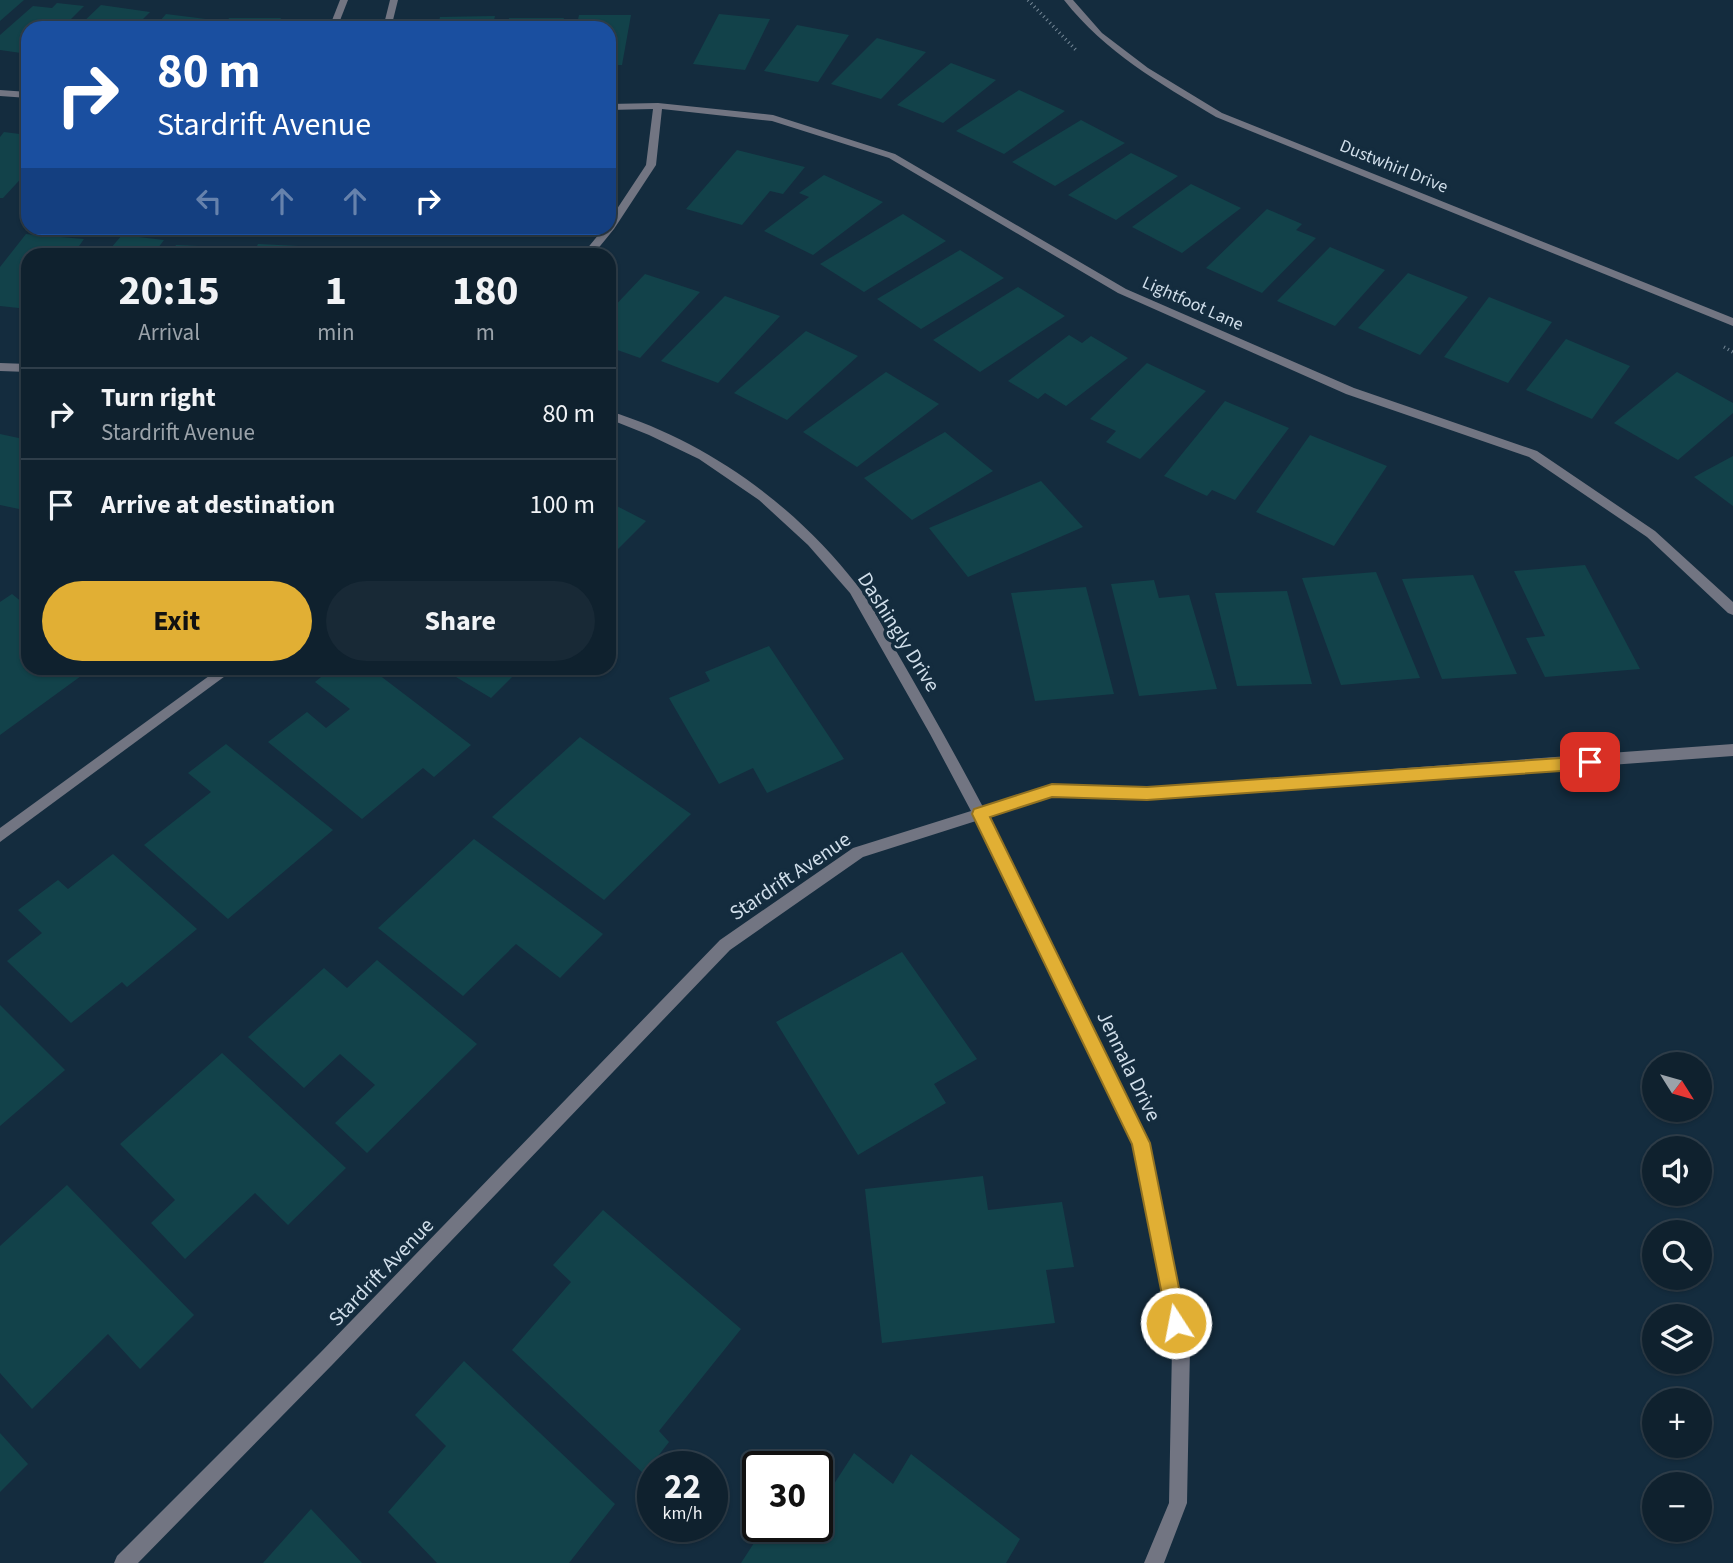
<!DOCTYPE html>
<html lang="en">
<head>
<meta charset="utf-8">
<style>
	:root { --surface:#0f212e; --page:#182936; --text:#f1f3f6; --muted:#9ba3aa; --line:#2f3e4a; --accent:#e1af34 }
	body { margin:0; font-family:"Source Sans 3",sans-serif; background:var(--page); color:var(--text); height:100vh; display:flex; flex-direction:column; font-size:26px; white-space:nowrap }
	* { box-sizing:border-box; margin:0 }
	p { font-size:23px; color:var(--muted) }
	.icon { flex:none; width:38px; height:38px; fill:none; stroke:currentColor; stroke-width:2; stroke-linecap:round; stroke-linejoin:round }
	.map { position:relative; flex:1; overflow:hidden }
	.side { position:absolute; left:21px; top:248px; width:595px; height:427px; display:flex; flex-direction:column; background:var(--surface); border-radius:21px; box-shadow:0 2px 5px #0004,0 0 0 2px var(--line) }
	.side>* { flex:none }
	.top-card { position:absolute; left:21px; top:21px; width:595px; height:214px; border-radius:21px; box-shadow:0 2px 5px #0004,0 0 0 2px var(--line); background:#1a4fa0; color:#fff; overflow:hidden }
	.needle { width:46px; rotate:127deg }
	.fabs { position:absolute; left:1642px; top:1052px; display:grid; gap:14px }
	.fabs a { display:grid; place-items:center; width:70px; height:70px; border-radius:50%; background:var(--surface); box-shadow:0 2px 5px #0004,0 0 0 2px var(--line); font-size:35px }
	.speed { position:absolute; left:637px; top:1451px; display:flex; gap:14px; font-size:35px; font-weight:700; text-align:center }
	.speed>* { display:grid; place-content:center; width:91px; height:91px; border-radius:50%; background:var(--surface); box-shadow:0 2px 5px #0004,0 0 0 2px var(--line); line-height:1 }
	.speed small { font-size:18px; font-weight:400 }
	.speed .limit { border:4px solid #111; border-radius:10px; background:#fff; color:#111 }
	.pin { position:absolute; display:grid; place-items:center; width:60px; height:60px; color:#fff; margin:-30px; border-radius:14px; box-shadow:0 4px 10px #0006 }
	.me { position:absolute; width:77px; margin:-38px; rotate:349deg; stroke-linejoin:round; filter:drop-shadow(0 0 5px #0008) }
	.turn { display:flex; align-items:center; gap:24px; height:147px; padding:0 21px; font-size:32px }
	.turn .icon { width:91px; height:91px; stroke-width:2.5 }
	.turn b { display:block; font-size:49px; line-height:60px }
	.lanes { display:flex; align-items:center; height:66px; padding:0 21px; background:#0003; justify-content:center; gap:35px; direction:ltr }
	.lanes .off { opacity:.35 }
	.eta { display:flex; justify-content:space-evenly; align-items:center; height:119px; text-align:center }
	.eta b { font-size:42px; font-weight:700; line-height:49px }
	.cta { display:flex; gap:14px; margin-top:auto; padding:14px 21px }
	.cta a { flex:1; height:80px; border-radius:42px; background:var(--accent); color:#111; font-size:28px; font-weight:700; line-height:80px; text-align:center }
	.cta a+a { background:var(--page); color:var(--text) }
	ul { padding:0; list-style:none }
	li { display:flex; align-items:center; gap:21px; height:91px; padding:0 21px; border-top:2px solid var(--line) }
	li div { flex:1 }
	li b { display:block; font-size:26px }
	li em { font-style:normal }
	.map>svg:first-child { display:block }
</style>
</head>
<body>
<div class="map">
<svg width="1733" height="1563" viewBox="0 0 1733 1563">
	<rect width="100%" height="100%" fill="#142c3e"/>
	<g fill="#12424a">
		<polygon points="0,0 24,0 0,21"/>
		<polygon points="57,3 84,6 62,28 28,28 28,54 0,50 0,35 33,6 52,8"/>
		<polygon points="101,5 150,12 134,28 77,28"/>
		<polygon points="166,14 214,20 207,28 154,28"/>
		<polygon points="719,14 770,19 745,70 693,64"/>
		<polygon points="579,15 631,15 622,65 609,65 609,28 576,28"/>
		<polygon points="495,16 492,28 437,28 440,17"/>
		<polygon points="229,18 281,18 277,28 224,28"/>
		<polygon points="509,18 564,18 561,28 507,28"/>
		<polygon points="797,25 849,35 818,82 764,71"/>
		<polygon points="877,38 926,52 881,99 831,84"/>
		<polygon points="951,63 996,80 943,123 897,105"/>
		<polygon points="1019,90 1065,111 1004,154 956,131"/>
		<polygon points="1081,120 1125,143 1055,186 1012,162"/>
		<polygon points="4,132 28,135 28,171 3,198 0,198 0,137"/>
		<polygon points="737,150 805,167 783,194 770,191 742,225 686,209"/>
		<polygon points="1131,153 1178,176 1116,220 1068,195"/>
		<polygon points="824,175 883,202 813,255 764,231 809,197 799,193"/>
		<polygon points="1191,184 1241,208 1182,253 1132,227"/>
		<polygon points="1267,209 1302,224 1296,230 1316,238 1262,293 1206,268"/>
		<polygon points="903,214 946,241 864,292 820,264"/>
		<polygon points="26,234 84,239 72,256 28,256 28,309 0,306 0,267"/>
		<polygon points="122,235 164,240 152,256 93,256 100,247 111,248"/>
		<polygon points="258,244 320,247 315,256 252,256"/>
		<polygon points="176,245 222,247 217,256 170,256"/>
		<polygon points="341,247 399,253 398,256 336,256"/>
		<polygon points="1330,247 1385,270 1335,326 1277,301"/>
		<polygon points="960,250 1004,278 921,329 877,299"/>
		<polygon points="1408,273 1468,297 1420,355 1358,328"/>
		<polygon points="645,274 700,292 640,358 609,347 609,312"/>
		<polygon points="1018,287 1065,316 980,372 933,340"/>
		<polygon points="725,296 780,316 718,383 661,361"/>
		<polygon points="1489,297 1552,322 1508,383 1444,357"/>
		<polygon points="806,331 858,356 787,420 734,393"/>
		<polygon points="1069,335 1082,343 1091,336 1128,358 1066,406 1045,393 1038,399 1008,381"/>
		<polygon points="1566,339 1630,366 1592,419 1526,390"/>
		<polygon points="1147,363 1206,391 1140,459 1106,442 1116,431 1090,419"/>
		<polygon points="886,372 939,404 857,467 803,432"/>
		<polygon points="1677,372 1733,403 1733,413 1678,460 1614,423"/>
		<polygon points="1225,401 1289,428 1235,500 1212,490 1207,496 1164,476"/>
		<polygon points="945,432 993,471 912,520 864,478"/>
		<polygon points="0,434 28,440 28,499 19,509 0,505"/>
		<polygon points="1310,435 1387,466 1334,546 1256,512"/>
		<polygon points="1733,456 1733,506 1694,477"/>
		<polygon points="1041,481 1083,527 968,577 929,528"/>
		<polygon points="609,502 646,521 609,558"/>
		<polygon points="1585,565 1640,669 1545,677 1526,638 1545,636 1514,571"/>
		<polygon points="1376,572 1420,678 1341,685 1302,578"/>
		<polygon points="1473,575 1517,674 1442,679 1402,579"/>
		<polygon points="1154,580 1159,598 1189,595 1217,689 1139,696 1111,584"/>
		<polygon points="1086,587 1114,694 1035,701 1011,593"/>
		<polygon points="1287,591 1312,684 1237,686 1215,593"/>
		<polygon points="12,594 28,607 28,668 92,668 0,735 0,602"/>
		<polygon points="769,646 844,759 767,793 753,768 719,784 669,698 710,681 705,672"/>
		<polygon points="332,668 370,668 471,745 434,777 423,768 362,819 268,742 307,712 326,728 350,709 315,682"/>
		<polygon points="441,668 535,668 529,675 520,669 491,698"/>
		<polygon points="580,737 691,814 604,900 492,817"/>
		<polygon points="226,744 333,830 228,919 144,845 211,792 188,773"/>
		<polygon points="474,839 603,934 560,978 516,944 463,996 378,928"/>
		<polygon points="113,854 197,929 127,987 122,982 71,1023 7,961 42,933 18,910 58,880 68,889"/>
		<polygon points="902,952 977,1059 934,1084 946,1103 858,1155 776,1022"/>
		<polygon points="377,960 477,1044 367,1153 335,1123 375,1085 340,1054 304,1088 248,1037 324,968 347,988"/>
		<polygon points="0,1005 65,1070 0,1126"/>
		<polygon points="222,1053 346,1168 288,1225 255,1193 185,1259 151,1223 175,1200 120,1144"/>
		<polygon points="983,1176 988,1210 1062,1202 1074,1267 1046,1270 1055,1323 882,1343 865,1189"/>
		<polygon points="67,1185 194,1315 140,1369 108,1334 32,1409 0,1373 0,1246"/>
		<polygon points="603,1210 741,1329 659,1431 669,1442 644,1474 512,1350 571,1282 553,1265"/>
		<polygon points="464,1361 615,1504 569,1563 437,1563 388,1512 446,1446 415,1415"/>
		<polygon points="0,1433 28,1464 0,1492"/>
		<polygon points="854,1453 893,1484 911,1454 1020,1539 1006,1563 741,1563 765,1526 817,1526 817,1475 832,1487"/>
		<polygon points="311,1509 362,1563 263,1563"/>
	</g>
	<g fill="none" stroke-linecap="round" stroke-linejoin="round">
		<g stroke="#748796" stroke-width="3.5" stroke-dasharray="1 3.5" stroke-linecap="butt">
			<polyline points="1028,0 1076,50"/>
			<polyline points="1724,347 1733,352"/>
		</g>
		<g fill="#727582" fill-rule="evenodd">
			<polygon points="340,0 348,0 337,28 329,28"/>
			<polygon points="390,0 398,0 391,28 383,28"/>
			<path d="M1064 0H1073L1102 33 1148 68 1222 113 1733 318V326L1216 117C1158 82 1106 53 1064 0Z"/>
			<polygon points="0,90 28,92 28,98 0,96"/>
			<polygon points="658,103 773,115 895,154 1126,289 1354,388 1537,451 1655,531 1733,602 1733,615 1728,613 1647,537 1529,457 1346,394 1118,293 889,158 772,121 662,109 656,165 614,229 592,256 581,256 604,228 609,228 609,221 646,165 653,109 609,110 609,104"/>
			<polygon points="0,363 28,364 28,372 0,371"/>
			<path d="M609 411C707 441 795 505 857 585 872 604 883 628 895 649 925 701 955 754 983 807L1052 785 1148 787 1733 744V756L1148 799 1052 797 989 817 1149 1143 1190 1348 1187 1503 1164 1563H1144L1169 1503 1172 1348 1133 1144 976 821 863 857 730 950 333 1364 138 1563H114L117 1556 321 1352 720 940 853 848 971 811 930 734 850 593 808 545 759 500 699 459 649 435 609 419Z"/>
			<polygon points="220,668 236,668 0,842 0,828"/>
		</g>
	</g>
	<polygon fill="#e1af34" stroke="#927222" stroke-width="2" points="1590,756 1597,762 1590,769 1147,800 1052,797 990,817 1150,1143 1186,1323 1183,1330 1176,1333 1169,1330 1132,1144 972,814 974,809 1052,784 1147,787"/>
	<g text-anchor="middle" stroke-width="7" stroke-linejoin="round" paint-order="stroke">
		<g font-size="18" fill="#d0deea" stroke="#142c3e">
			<text transform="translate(1394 166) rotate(22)" y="6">Dustwhirl Drive</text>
			<text transform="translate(1193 303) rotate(24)" y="6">Lightfoot Lane</text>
		</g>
		<g font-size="21" fill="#d0deea" stroke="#142c3e">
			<text transform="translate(899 632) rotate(58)" y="7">Dashingly Drive</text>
			<text transform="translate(790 876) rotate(-34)" y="7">Stardrift Avenue</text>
			<text transform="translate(1129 1066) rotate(64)" y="7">Jennala Drive</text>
			<text transform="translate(381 1272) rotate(-46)" y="7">Stardrift Avenue</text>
		</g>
	</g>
</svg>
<div class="fabs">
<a><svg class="needle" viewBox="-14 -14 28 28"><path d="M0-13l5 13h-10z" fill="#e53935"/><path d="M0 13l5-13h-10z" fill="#9ba3aa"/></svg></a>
<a><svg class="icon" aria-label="sound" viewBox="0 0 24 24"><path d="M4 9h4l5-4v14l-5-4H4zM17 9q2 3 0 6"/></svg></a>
<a><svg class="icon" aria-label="search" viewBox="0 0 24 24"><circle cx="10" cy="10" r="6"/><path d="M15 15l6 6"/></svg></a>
<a><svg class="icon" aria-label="layers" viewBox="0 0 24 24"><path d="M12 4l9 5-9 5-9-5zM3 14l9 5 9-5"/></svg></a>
<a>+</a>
<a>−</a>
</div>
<div class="speed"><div>22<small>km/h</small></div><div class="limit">30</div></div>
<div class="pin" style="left:1590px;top:762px;background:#d93025"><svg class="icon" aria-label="arrive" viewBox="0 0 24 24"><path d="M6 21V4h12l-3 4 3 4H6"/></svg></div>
<svg class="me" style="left:1176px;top:1323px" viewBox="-20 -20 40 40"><circle r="17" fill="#e1af34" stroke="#fff" stroke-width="3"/><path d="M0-11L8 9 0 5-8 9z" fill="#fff"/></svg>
<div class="top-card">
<div class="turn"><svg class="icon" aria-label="right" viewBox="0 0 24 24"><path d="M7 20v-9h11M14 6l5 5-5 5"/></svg><div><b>80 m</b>Stardrift Avenue</div></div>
<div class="lanes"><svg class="icon off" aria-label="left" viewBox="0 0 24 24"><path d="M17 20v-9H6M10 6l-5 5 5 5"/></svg><svg class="icon off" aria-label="ahead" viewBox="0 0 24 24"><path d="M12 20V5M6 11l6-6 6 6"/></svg><svg class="icon off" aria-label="ahead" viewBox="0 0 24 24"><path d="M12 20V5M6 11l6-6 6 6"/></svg><svg class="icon" aria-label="right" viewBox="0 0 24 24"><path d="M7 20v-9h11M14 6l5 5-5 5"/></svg></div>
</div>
<section class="side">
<div class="eta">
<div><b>20:15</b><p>Arrival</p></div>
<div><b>1</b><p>min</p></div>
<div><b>180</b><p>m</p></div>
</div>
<ul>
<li><svg class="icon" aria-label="right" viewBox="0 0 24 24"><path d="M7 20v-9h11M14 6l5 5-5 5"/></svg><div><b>Turn right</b><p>Stardrift Avenue</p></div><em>80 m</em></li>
<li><svg class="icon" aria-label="arrive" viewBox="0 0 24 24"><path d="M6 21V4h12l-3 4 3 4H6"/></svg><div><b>Arrive at destination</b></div><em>100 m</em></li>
</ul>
<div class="cta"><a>Exit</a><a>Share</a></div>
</section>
</div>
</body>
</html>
